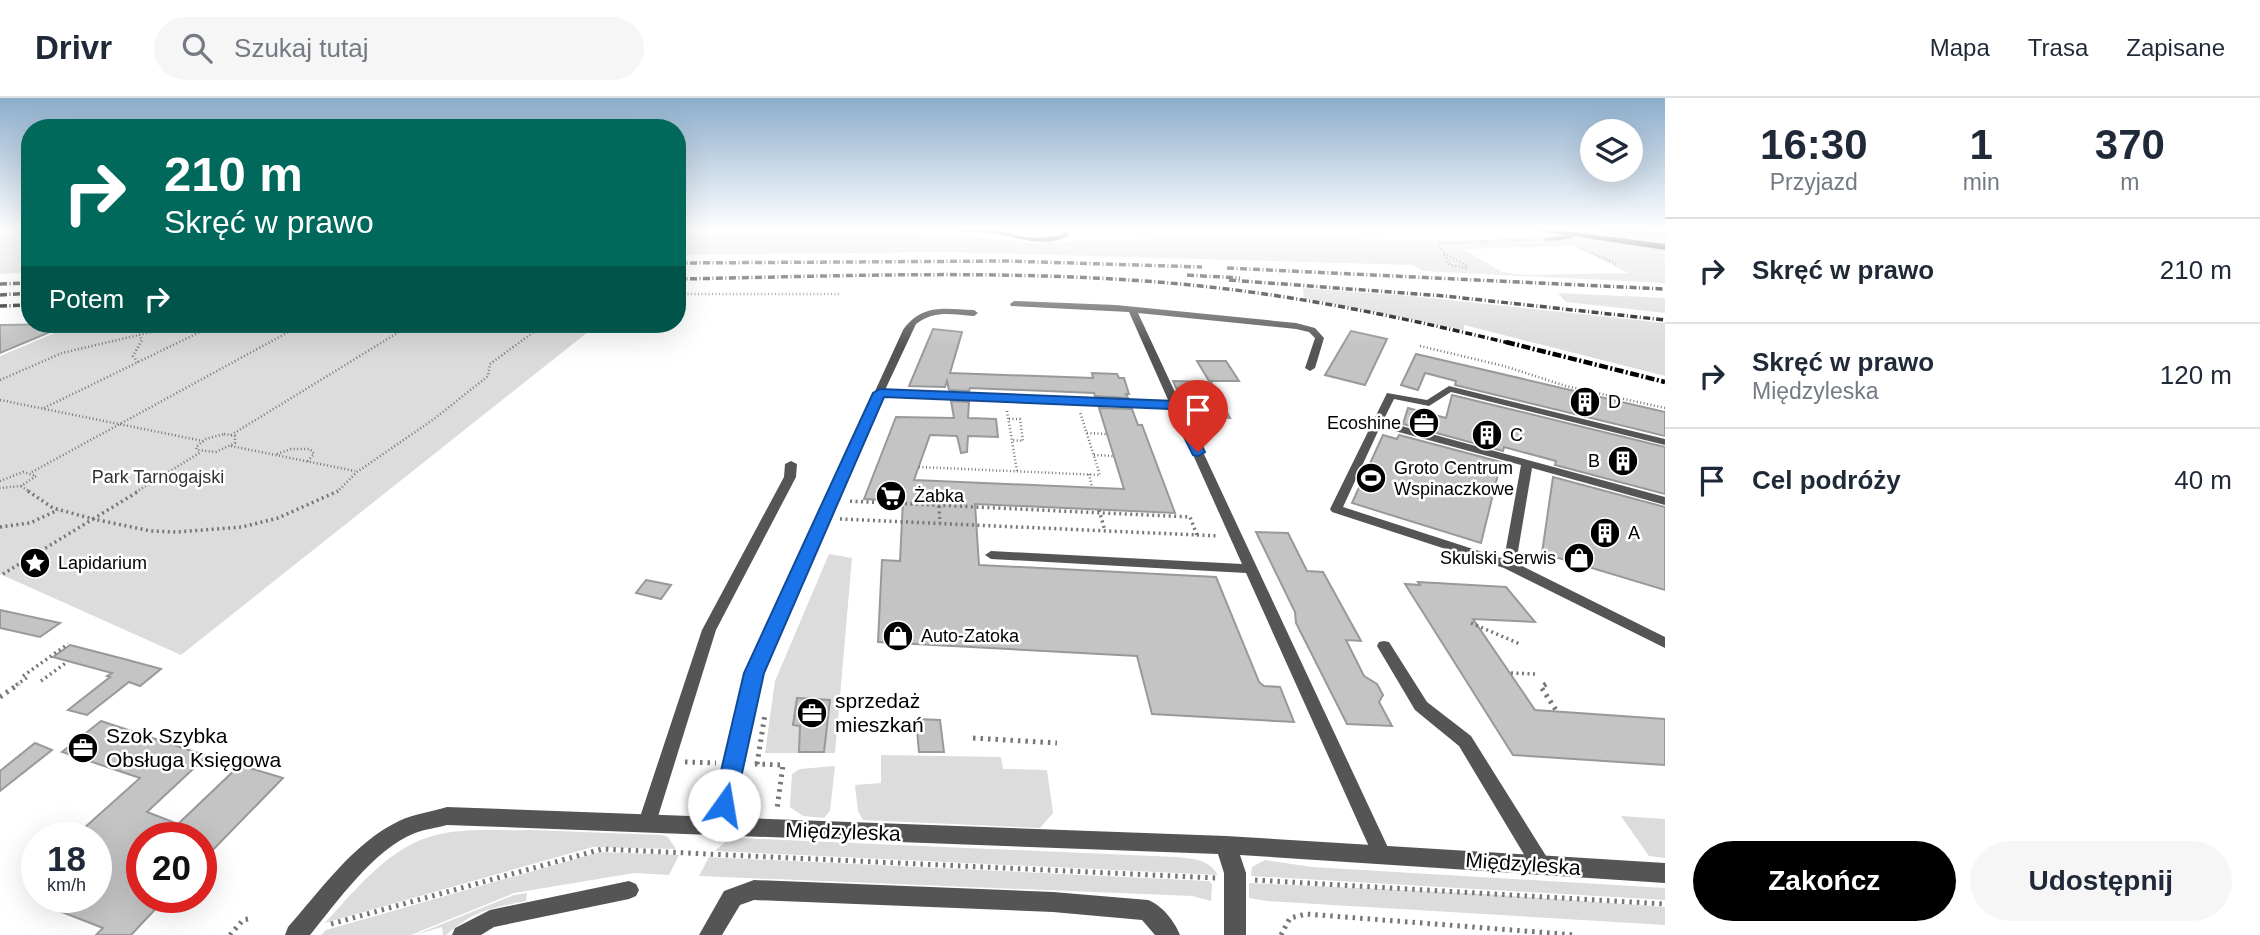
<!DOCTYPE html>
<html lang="pl">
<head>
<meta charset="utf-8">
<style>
	:root { --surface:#fff; --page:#f6f6f7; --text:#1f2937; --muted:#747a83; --line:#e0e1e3; --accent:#000 }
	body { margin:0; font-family:Arial,sans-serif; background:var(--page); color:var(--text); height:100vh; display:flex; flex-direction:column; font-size:26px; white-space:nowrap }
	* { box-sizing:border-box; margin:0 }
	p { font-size:23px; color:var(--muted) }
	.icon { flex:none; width:38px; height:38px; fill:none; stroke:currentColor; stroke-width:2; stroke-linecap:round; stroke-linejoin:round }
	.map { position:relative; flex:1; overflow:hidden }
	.panel { display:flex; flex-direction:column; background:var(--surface); width:595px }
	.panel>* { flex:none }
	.guide { position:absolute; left:21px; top:21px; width:665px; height:214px; border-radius:28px; box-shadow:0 7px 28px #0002; background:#00695c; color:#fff; overflow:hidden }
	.buttons { position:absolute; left:1580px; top:21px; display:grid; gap:14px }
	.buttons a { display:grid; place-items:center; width:63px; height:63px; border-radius:50%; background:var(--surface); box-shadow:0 7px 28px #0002; font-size:35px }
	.speed { position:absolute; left:21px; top:724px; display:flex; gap:14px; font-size:35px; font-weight:700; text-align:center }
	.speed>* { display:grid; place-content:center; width:91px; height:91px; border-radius:50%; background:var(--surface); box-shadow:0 7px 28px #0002; line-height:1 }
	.speed small { font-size:18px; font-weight:400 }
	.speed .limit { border:10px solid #d22; background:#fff; color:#111 }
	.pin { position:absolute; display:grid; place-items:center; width:60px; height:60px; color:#fff; margin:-72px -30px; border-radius:50% 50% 50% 0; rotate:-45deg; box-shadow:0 0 7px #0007 }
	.pin .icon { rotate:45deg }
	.me { position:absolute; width:77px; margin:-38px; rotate:13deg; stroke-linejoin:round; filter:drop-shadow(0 0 5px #0008) }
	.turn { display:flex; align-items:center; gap:24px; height:147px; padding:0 28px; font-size:32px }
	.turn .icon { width:91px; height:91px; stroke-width:2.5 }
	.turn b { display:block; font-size:49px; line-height:60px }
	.then { display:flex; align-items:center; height:66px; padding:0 28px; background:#0003; gap:14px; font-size:26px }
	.eta { display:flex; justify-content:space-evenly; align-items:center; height:119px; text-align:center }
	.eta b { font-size:42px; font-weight:700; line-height:49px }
	.action { display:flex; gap:14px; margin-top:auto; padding:14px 28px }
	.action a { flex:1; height:80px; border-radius:42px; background:var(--accent); color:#fff; font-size:28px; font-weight:700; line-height:80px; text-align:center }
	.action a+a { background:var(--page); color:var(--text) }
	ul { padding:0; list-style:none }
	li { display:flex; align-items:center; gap:21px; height:105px; padding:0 28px; border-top:2px solid var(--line) }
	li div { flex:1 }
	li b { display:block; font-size:26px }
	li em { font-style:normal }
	header { display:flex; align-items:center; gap:42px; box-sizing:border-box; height:98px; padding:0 35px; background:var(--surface); border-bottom:2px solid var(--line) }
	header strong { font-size:33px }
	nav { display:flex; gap:38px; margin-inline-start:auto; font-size:24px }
	.search { width:490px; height:63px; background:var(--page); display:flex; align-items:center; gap:18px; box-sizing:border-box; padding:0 24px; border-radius:38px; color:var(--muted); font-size:26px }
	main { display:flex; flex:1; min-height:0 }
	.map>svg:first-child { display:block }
</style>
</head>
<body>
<header>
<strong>Drivr</strong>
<div class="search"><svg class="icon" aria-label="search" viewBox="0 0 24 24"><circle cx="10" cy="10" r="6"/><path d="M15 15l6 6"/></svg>Szukaj tutaj</div>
<nav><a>Mapa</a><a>Trasa</a><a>Zapisane</a></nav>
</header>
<main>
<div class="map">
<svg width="1665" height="837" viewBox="0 0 1665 837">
	<rect width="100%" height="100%" fill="#fff"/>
	<g fill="#dcdcdc" fill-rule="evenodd">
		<polygon points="0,131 30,131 30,174 0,176"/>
		<path d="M677 131H893L1034 145 1224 138 1469 143 1557 137 1665 152V185L1422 173 1413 167 947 154 677 157ZM1575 148 1628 175 1524 177 1502 174 1463 151Z"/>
		<polygon points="1560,131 1665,131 1665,146"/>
		<polygon points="1303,190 1411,198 1665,225 1665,278 1464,227 1464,232 1304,200"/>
		<polygon points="1558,195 1665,200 1665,215 1566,204"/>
		<polygon points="76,226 598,226 181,557 0,476 0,258"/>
		<polygon points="829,456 852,460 835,655 765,655 775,583"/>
		<polygon points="881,657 1001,659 1003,671 1047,672 1053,715 1040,730 863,722 858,713 855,687 881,685"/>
		<polygon points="835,668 830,713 824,720 803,718 790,709 792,676 800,671"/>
		<polygon points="1621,718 1665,721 1665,760 1649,758"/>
		<path d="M530 732 662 737 668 739 676 751 593 749 325 825C351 797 386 752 429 739 460 729 498 733 530 732Z"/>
		<path d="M736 740 1176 759C1194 761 1208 761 1218 777L715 753 726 743Z"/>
		<polygon points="600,754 679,757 669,777 634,775 514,795 411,837 321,837 326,832"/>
		<polygon points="709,759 1209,783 1212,786 1211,803 1192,798 699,778"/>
		<polygon points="1265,762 1312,769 1665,790 1665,802 1251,778 1252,769"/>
		<polygon points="1249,785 1485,796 1665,809 1665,827 1267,803 1249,800"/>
		<path d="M527 795 526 803C491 810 473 813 446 837H443L442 829 415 837 514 797Z"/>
	</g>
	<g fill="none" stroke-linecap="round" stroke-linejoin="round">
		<polyline stroke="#a3a3a3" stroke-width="4.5" points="1583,131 1665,136"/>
	</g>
	<g fill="#c4c4c4" stroke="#999" stroke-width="2">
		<polygon points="69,226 0,255 0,227"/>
		<polygon points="933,231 962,234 950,275 1093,280 1092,275 1117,276 1119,280 1124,280 1129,296 1126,296 1128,300 1095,298 1094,295 970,290 969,293 949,292 947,283 945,289 909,288"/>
		<polygon points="1351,233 1387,241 1365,287 1325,277"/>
		<polygon points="1416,256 1665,314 1665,338 1455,287 1456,283 1425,275 1418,292 1401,287"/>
		<polygon points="1197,263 1226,263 1239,283 1209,283"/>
		<polygon points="1173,283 1211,284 1230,320 1189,318"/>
		<polygon points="1452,297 1665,349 1665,396 1555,367 1556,363 1504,349 1503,353 1403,326 1408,310 1446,320"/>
		<polygon points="951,303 969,304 968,320 996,321 998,339 968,338 967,354 961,355 957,338 930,337 914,382 1124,391 1099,310 1132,311 1138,327 1142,327 1175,415 975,406 979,467 1216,479 1259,584 1264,588 1280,589 1294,624 1152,616 1137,558 878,544 882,462 900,463 903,403 864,401 896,319 954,320"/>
		<polygon points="1383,337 1397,341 1399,337 1501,364 1481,445 1352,405"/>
		<polygon points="1553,379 1665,409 1665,492 1542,455"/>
		<polygon points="1256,434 1288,435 1307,473 1323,474 1361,543 1346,542 1364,578 1377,586 1383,597 1379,604 1392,628 1347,626 1296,525 1295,514"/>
		<polygon points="646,482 671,487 661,501 636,495"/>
		<polygon points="1418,484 1506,489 1535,524 1473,521 1535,612 1665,621 1665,667 1513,657 1405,486 1420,487"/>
		<polygon points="0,512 60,525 40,539 0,530"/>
		<polygon points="70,547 128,562 161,571 140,588 129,584 87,617 68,612 110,579 107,578 112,575 53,559"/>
		<polygon points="797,600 830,602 824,654 799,654 800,628 793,627"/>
		<polygon points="916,621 940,622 944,654 919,654"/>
		<polygon points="101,623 207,658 147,714 178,726 240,667 283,680 201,764 201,740 142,740 142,800 164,802 131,837 96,837 103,830 59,813 73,800 96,800 96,740 73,740 140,680 62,654"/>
		<polygon points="35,645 52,652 0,693 0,673"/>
	</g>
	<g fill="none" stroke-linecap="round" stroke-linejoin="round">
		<g stroke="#777" stroke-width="2.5" stroke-dasharray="1 2.5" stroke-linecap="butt">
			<polyline points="1580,150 1617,166"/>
			<polyline points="1444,155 1467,168 1466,170 1450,167 1438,145 1531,142"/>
			<polyline points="677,196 840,196"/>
			<polyline points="341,226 366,226"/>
			<polyline points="1420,248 1504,268 1566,288 1665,310"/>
			<polyline points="138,264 133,258 142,242 139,237"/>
			<polyline points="0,282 62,255 164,231 205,227 254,230 289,226"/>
			<polyline points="0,302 203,343"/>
			<polyline points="44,310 210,229"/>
			<polyline points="1007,313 1017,373"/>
			<polyline points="1009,321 1020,321 1023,343 1012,342"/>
			<polyline points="1087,335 1106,336"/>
			<polygon points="224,336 235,338 235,345 216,354 197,352 196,349 206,341"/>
			<polyline points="231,337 412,226"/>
			<polyline points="231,348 355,373"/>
			<polyline points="277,356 291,351 310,351 314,356 307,364"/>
			<polyline points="1094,357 1113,358"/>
			<polyline points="919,369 1100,377 1080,314"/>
			<polyline points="32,374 303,226"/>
			<polyline points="1089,376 1092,389"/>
			<polyline points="0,383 23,374 36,378 21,388 0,390"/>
			<polyline points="21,388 30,394"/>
			<polyline points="136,394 201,354"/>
			<polyline points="337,394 357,374 434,321 488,278 490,266 535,233 528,226"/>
		</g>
		<g stroke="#777" stroke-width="3.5" stroke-dasharray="2 3.5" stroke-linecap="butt">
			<polyline points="28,393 53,410 93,421 139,393"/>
			<polyline points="939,408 940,425"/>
			<polyline points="1099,412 1105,433"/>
			<polyline points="840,421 1197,437 1190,419 847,403"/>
			<polyline points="0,429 30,425 58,412"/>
			<polyline points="1197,437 1219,438"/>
			<polyline points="3,476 93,421 151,433 177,434 242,429 278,420 338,393"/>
			<polyline points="1471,525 1520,546"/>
			<polyline points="1511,575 1535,576"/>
			<polyline points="23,578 68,546"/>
			<polyline points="41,583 67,564"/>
			<polyline points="16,587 28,579"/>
			<polyline points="1544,587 1547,585"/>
		</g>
		<g stroke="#777" stroke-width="5" stroke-dasharray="2.5 5" stroke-linecap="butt">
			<polyline points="1546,586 1541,589 1556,612"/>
			<polyline points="0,599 19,586"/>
			<polyline points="973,640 1057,645"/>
			<polyline points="685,664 716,665"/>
			<polyline points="755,666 783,667 777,711"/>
			<polyline points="757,666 765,616"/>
			<polyline points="1255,782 1665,806"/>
			<polyline points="331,826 602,751 1216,780"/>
			<polyline points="230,837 243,822 248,821"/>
			<polyline points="1281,837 1290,820 1306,816 1576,837"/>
		</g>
		<g fill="#555" fill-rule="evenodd">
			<path d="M944 131 993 132V131C1001 131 1007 134 1015 137 1030 141 1046 140 1061 137L1062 131H1068L1069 138C1047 149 1026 142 1003 137 985 133 965 134 947 133Z"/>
			<polygon points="1571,133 1575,135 1570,141 1546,143 1542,141 1565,137"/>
			<path d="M1014 203 1116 207 1296 225 1315 230 1324 240 1315 270 1310 273 1305 270 1315 240 1309 234 1296 231 1138 215 1391 756 1389 762 1382 764 1375 762 1246 475 991 461 985 457 991 453 1242 466 1172 310 883 298 762 575 728 728 725 733 719 736 713 733 710 728 746 575 903 232C922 205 945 211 974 212L978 215 974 218C953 216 933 212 916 226L885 292 1169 304 1129 214 1011 208 1010 206Z"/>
			<path d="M1449 288 1665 341V347L1451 294 1429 308 1394 301 1383 323 1665 399V407L1532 370 1516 465 1665 539V550L1504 470 1332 414 1330 411 1387 295 1427 302ZM1380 329 1521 367 1504 461 1343 409Z"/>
			<polygon points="791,363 797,366 796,379 716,532 656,725 653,730 647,733 641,730 638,725 702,532 784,379 785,366"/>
			<polygon points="1384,543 1389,544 1427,604 1471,638 1548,761 1550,767 1548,773 1541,775 1534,773 1459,648 1415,612 1377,548 1379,544"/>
			<polygon points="629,783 636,786 639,792 636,798 629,801 494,829 481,837 452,837 455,830 490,812"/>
		</g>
		<g fill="#555" fill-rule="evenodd">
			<path d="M447 709 1226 738 1665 765V785L1240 757 1246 775V837H1224V775L1218 756 447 727C437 730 425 731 415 735 373 752 338 803 310 837H285L288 829C321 792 353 745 399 723 414 716 431 714 447 709Z"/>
			<path d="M754 782 1053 794 1148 802C1162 807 1175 824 1180 837H1155L1142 822 1053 814 754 802 740 807 722 837H699L724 793Z"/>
		</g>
		<polygon fill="#222" fill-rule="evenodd" points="1534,131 1552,131 1665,146 1665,152 1538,133"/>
		<g stroke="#000" stroke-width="3.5" stroke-dasharray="7 2.5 1 2.5" stroke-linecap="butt">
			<polyline points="677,165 1007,163 1202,169"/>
			<polyline points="1227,170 1665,191"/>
			<polyline points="1187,177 1240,180"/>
			<path d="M677 181C851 178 1027 170 1201 188 1306 199 1410 221 1513 246"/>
			<polyline points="1229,182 1445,198 1665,222"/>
			<polyline points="0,186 30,185"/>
			<polyline points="0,197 30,195"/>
			<polyline points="0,208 30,207"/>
		</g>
		<polyline stroke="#000" stroke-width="4.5" stroke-dasharray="9 2.5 2 2.5" stroke-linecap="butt" points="1506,244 1665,284"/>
	</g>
	<linearGradient id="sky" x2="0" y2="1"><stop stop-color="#8cadcc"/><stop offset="0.53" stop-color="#fff"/><stop offset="1" stop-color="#fff" stop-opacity="0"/></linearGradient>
	<rect width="1665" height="248" fill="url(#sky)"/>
	<polygon fill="#1a73e8" stroke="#114b97" stroke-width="2" points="880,291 1175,303 1182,307 1205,354 1198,358 1193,357 1170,311 884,299 764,575 735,707 732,714 724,717 716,714 713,707 744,575 873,295"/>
	<defs>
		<g id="building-disc" transform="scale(1.575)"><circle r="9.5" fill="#000" stroke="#fff"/><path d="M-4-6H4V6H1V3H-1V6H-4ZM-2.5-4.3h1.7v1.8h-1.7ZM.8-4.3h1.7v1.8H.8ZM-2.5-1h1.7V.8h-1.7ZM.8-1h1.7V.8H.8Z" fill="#fff"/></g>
		<g id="office-disc" transform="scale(1.575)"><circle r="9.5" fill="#000" stroke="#fff"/><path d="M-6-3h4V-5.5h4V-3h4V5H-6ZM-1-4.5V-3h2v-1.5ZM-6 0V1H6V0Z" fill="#fff"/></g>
		<g id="stadium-disc" transform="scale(1.575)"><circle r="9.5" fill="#000" stroke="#fff"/><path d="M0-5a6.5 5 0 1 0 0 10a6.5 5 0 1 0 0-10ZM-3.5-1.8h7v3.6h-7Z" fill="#fff"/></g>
		<g id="supermarket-disc" transform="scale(1.575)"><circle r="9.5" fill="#000" stroke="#fff"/><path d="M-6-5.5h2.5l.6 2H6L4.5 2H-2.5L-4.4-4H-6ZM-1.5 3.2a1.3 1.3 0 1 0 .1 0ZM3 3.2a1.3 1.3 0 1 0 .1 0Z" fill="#fff"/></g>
		<g id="shop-disc" transform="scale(1.575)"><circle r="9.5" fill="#000" stroke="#fff"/><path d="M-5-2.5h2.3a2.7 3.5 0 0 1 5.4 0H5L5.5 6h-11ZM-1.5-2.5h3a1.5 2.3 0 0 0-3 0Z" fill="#fff"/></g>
		<g id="sight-disc" transform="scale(1.575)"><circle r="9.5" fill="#000" stroke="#fff"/><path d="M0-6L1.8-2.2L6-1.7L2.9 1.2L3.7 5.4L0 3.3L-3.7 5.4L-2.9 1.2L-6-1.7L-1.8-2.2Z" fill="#fff"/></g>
	</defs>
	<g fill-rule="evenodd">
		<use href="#building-disc" x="1585" y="304"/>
		<use href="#office-disc" x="1424" y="325"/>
		<use href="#building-disc" x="1487" y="337"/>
		<use href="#building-disc" x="1623" y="363"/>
		<use href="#stadium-disc" x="1371" y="380"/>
		<use href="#supermarket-disc" x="891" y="398"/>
		<use href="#building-disc" x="1605" y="435"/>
		<use href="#shop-disc" x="1579" y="460"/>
		<use href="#sight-disc" x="35" y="465"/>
		<use href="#shop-disc" x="898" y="538"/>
		<use href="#office-disc" x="812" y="615"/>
		<use href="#office-disc" x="83" y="650"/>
	</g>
	<g text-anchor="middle" stroke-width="5" stroke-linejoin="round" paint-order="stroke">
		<g font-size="18" fill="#000" stroke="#fff" text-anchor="start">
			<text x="1608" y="310">D</text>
			<text x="1401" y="331" text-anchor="end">Ecoshine</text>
			<text x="1510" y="343">C</text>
			<text x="1600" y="369" text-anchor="end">B</text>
			<text x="1394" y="376">Groto Centrum<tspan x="1394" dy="21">Wspinaczkowe</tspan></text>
			<text x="914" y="404">Żabka</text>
			<text x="1628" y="441">A</text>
			<text x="1556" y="466" text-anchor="end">Skulski Serwis</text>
			<text x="58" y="471">Lapidarium</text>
			<text x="921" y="544">Auto-Zatoka</text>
		</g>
		<g font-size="18" fill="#333" stroke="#fff">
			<text x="158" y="385">Park Tarnogajski</text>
		</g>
		<g font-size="21" fill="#000" stroke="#fff" text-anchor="start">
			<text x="835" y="610">sprzedaż<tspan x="835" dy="24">mieszkań</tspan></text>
			<text x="106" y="645">Szok Szybka<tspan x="106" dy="24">Obsługa Księgowa</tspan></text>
		</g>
		<g font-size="21" fill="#000" stroke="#fff">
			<text transform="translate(843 734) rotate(2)" y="7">Międzyleska</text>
			<text transform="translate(1523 766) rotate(4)" y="7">Międzyleska</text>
		</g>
	</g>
</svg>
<div class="buttons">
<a><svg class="icon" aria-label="layers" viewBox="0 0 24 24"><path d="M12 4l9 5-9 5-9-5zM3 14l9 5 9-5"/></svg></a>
</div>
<div class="speed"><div>18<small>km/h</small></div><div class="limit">20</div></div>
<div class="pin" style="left:1198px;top:354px;background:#d93025"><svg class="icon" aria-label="arrive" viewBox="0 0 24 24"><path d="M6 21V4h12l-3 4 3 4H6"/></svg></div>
<svg class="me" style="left:724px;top:707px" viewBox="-20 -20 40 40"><circle r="19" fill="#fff"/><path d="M0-13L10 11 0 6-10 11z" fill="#1a73e8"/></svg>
<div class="guide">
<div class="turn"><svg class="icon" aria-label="right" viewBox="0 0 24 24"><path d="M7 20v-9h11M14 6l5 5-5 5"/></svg><div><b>210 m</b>Skręć w prawo</div></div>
<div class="then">Potem<svg class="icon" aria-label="right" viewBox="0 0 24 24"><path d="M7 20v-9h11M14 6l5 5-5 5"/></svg></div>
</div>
</div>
<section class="panel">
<div class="eta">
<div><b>16:30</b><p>Przyjazd</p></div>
<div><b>1</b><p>min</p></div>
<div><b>370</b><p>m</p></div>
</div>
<ul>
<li><svg class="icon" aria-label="right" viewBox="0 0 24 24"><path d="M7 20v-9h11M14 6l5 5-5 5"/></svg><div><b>Skręć w prawo</b></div><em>210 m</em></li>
<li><svg class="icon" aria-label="right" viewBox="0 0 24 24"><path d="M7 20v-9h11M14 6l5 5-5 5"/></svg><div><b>Skręć w prawo</b><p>Międzyleska</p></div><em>120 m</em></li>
<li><svg class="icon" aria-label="arrive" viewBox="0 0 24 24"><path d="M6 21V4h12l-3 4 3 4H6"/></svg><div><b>Cel podróży</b></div><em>40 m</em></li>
</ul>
<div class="action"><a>Zakończ</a><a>Udostępnij</a></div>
</section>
</main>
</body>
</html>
